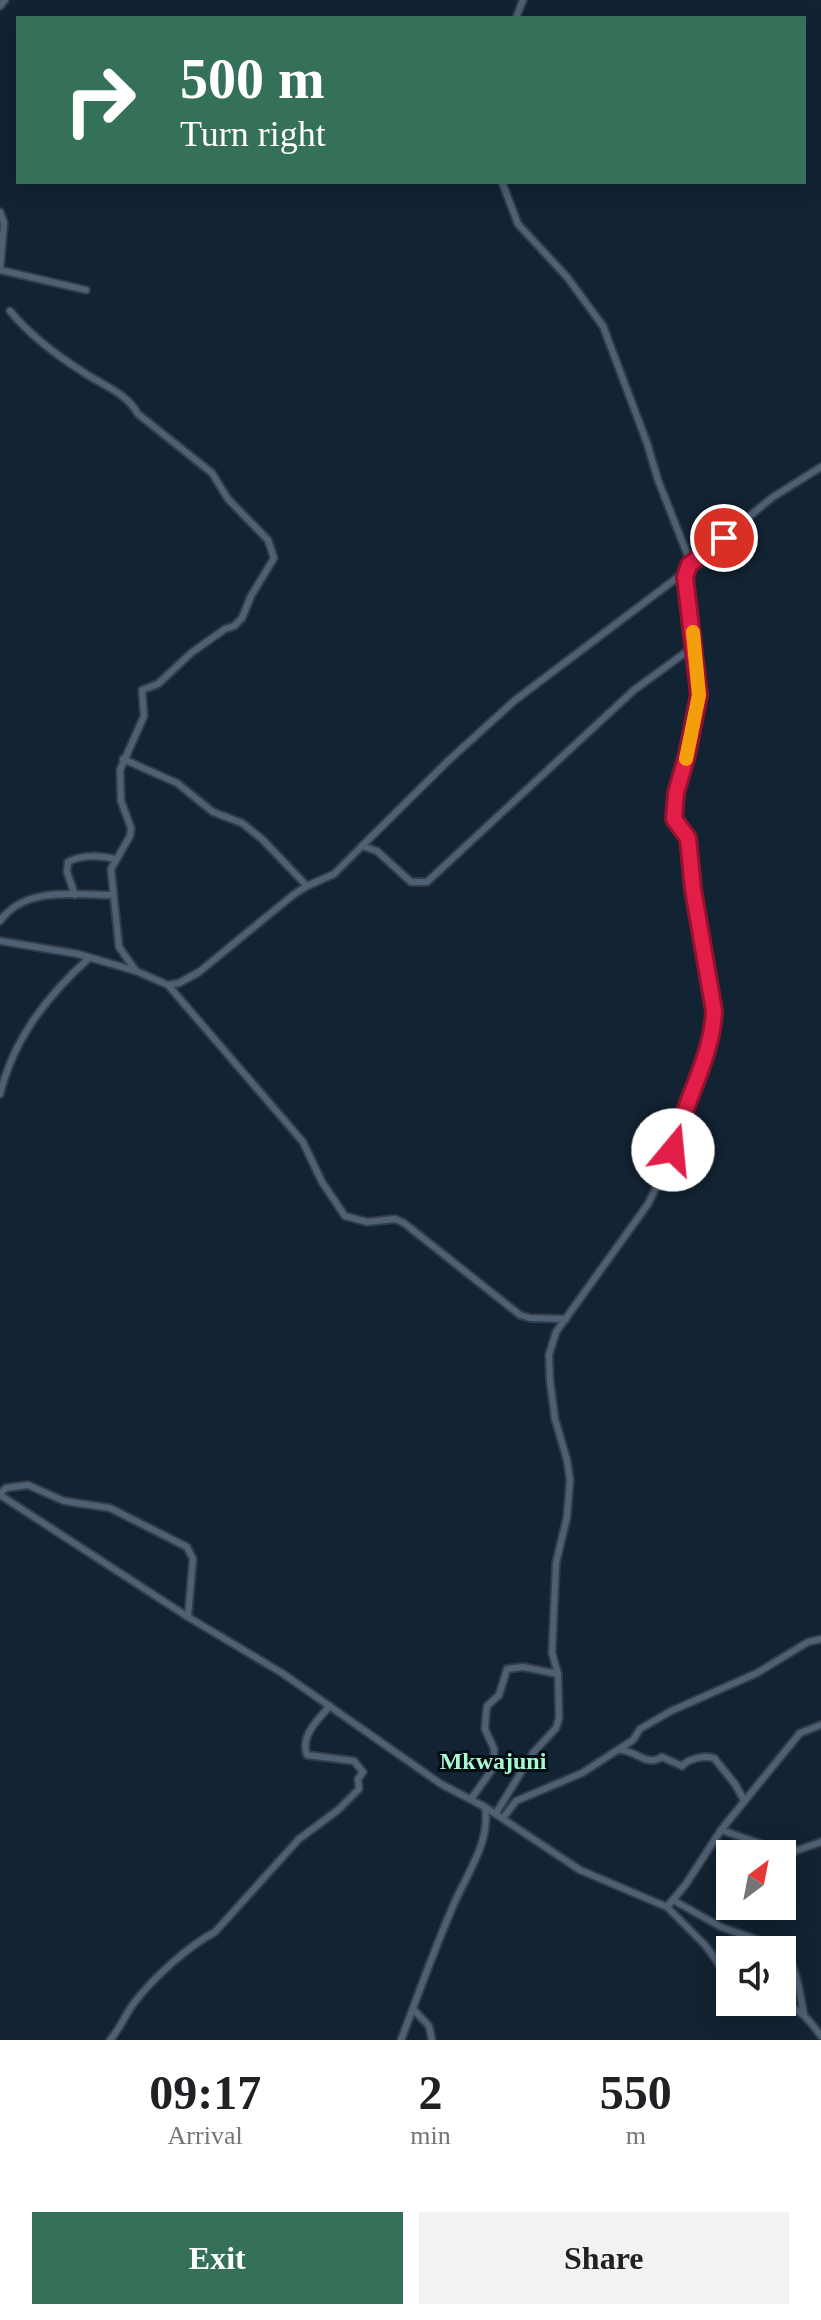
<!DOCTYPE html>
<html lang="en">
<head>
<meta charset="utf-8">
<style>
	:root { --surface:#fff; --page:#f2f2f2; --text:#202124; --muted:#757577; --accent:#357159 }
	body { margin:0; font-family:Georgia,serif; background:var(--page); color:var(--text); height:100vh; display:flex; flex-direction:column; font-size:30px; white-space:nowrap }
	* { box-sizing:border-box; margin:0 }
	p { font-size:26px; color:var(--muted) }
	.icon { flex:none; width:44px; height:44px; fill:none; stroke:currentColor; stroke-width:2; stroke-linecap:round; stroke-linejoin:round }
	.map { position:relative; height:2040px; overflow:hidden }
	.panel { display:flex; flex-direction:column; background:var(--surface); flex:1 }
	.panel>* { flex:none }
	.hud { position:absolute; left:16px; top:16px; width:790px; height:168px; border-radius:0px; box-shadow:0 4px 20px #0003; background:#357159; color:#fff; overflow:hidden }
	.needle { width:52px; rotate:32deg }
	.fabs { position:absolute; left:716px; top:1840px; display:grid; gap:16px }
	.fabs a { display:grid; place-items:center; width:80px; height:80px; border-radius:0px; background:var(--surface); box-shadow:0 4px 20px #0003; font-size:40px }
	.pin { position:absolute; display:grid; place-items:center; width:68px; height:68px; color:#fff; margin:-34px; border:4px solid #fff; border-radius:50%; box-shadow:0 2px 8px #0007 }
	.me { position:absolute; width:88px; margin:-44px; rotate:17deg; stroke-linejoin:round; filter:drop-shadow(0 0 6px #0008) }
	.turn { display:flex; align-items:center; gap:28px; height:168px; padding:0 32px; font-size:36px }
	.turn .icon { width:104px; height:104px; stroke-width:2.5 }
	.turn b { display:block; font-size:56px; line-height:68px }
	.eta { display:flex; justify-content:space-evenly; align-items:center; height:136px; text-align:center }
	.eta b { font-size:48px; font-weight:700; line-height:56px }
	.cta { display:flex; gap:16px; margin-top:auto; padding:16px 32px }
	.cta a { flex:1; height:92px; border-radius:0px; background:var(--accent); color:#fff; font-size:32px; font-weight:700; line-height:92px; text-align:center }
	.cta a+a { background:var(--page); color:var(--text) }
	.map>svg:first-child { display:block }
</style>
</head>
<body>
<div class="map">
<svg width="821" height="2040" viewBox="0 0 821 2040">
	<rect width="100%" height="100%" fill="#122333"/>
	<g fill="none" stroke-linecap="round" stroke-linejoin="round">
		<g stroke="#323c4b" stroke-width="10">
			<g id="minor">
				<polyline points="0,6 5,0"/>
				<polyline points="516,18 523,0"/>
				<polyline points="0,212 4,223 0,270 86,290"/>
				<path d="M10 311C30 335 56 355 83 372 102 385 127 393 138 414L212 473 228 499 268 540 274 558 251 596 242 618 234 626 225 629 191 653 158 684 142 690 144 716 120 770 121 801 131 828 130 836 111 869 119 947 136 971"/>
				<polyline points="689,565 773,497 821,467"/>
				<polyline points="123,759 177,783 213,812 242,823 262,839 307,886"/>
				<polyline points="362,846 448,761 514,701 686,571"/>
				<path d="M75 895 67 872 68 862C80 855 101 855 115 859"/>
				<path d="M0 921C25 886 74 895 112 895"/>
				<polyline points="0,941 78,954 136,971 168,985 179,983 199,972 293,895 307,886 334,874 362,846 377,851 411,882 427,882 634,690 693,647"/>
				<polyline points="168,985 303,1142 322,1182 345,1216 367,1222 395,1219 404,1223 520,1315 530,1318 566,1319"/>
				<path d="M0 1094C14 1038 47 996 89 958"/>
				<polyline points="0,1494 6,1488 28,1485 64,1501 110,1508 187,1547 193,1559 188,1617"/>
				<path d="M0 1495 188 1617 282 1673 441 1784 485 1807C491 1842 466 1875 453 1906 434 1950 418 1995 401 2040"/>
				<path d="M621 1750C637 1751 646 1767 662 1757L682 1766C688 1759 704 1755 714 1758L735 1784 744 1800"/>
				<polyline points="471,1799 494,1767 494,1749 485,1729 486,1714 487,1706 499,1695 507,1669 523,1667 558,1674"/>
				<polyline points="485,1807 580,1870 667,1907 705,1945 730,1979"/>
				<polyline points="496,1813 533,1753 556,1728 559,1718 558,1674 552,1653 556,1563 567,1517 570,1480 567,1460 555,1419 550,1381 549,1355 556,1332 648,1204 667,1166 678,1127 706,1052 713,1029 714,1011 693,889 688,838 674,819 673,806 699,701 685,577 689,565 688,556 658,480 647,443 603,326 567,277 518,224 502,182"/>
				<polyline points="503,1818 516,1801 582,1773 633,1740 640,1729 671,1711 757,1673 808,1642 821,1639"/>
				<polyline points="721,1830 773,1848 795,1851 821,1842"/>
				<polyline points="673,1900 721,1927 772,1945 778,1950"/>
				<polyline points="667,1907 686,1884 721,1830 800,1733 821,1725"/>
				<path d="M782 1953C799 1968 799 1993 804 2014"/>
				<path d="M781 2002C800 2008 810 2021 821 2036"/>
				<polyline points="413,2009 429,2026 432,2040"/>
				<path d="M110 2040C120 2029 125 2015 134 2003 153 1978 188 1946 215 1932L299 1839 338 1810 359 1789 358 1779 363 1772 354 1761 307 1755C300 1736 318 1719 330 1706"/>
			</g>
		</g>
		<use href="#minor" stroke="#4e6073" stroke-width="6"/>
	</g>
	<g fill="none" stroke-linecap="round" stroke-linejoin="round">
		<g stroke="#92132f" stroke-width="20">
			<path id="route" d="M673 1150C683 1103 712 1059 714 1011L693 889 688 838 674 819 676 793 687 755 699 695 685 577 689 565 724 538"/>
		</g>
		<use href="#route" stroke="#e11d48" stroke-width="14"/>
		<polyline stroke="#f59e0b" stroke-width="14" points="686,759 699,695 693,632"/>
	</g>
	<g text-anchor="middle" stroke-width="6" stroke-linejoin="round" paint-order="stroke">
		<g font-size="24" font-weight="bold" fill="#a7facf" stroke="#050c13">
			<text x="493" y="1769">Mkwajuni</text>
		</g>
	</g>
</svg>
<div class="fabs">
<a><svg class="needle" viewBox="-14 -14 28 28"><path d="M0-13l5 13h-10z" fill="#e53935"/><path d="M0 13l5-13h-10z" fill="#757577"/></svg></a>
<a><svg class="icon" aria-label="sound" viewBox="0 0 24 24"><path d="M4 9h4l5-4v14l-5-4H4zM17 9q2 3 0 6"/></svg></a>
</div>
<div class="pin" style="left:724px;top:538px;background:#d93025"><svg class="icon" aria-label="arrive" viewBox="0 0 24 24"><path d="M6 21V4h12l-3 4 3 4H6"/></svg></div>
<svg class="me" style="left:673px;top:1150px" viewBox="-20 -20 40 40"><circle r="19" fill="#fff"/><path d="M0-13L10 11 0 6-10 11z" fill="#e11d48"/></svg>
<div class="hud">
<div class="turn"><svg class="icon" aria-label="right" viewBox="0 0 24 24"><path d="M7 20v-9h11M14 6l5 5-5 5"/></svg><div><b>500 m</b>Turn right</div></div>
</div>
</div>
<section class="panel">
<div class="eta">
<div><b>09:17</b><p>Arrival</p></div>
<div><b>2</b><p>min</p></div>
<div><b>550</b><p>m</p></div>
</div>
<div class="cta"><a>Exit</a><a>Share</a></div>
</section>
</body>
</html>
